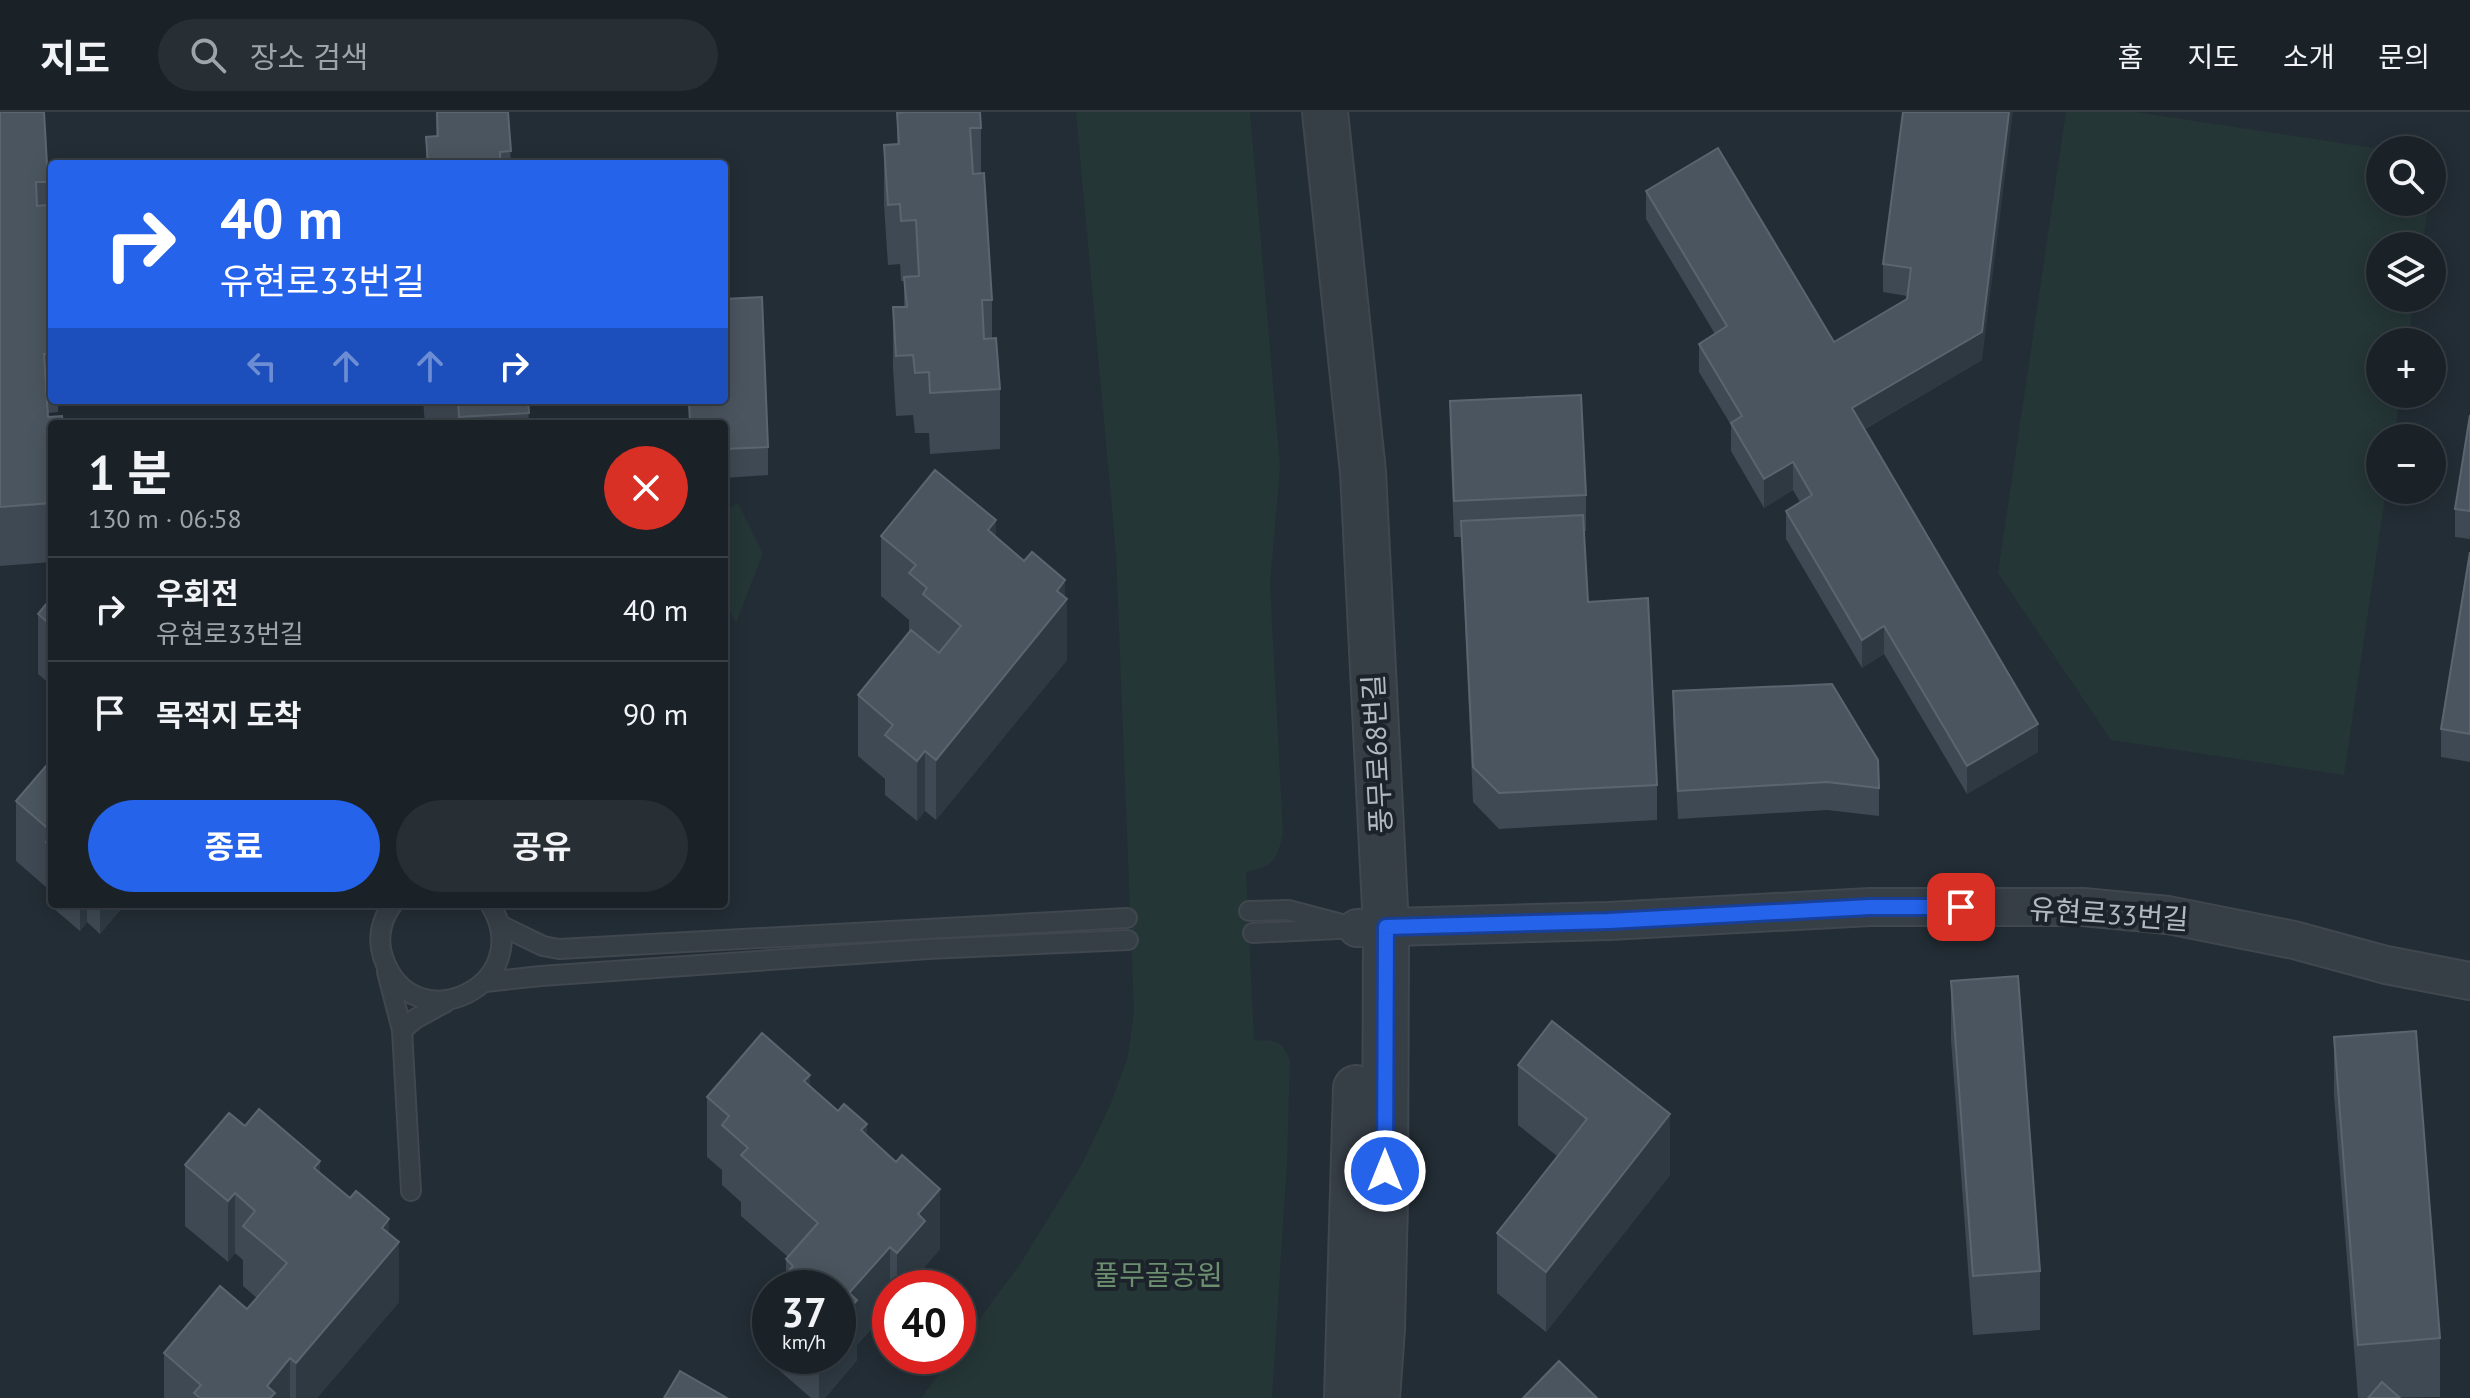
<!DOCTYPE html>
<html lang="ko">
<head>
<meta charset="utf-8">
<style>
	:root { --surface:#1a2228; --page:#272f34; --text:#f1f3f6; --muted:#9fa4a8; --line:#383f45; --accent:#2563eb }
	body { margin:0; font-family:"PT Sans","Noto Sans KR",sans-serif; background:var(--page); color:var(--text); height:100vh; display:flex; flex-direction:column; font-size:30px; white-space:nowrap }
	* { box-sizing:border-box; margin:0 }
	p { font-size:26px; color:var(--muted) }
	.icon { flex:none; width:44px; height:44px; fill:none; stroke:currentColor; stroke-width:2; stroke-linecap:round; stroke-linejoin:round }
	.map { position:relative; flex:1; overflow:hidden }
	.side { position:absolute; left:48px; top:308px; width:680px; height:488px; display:flex; flex-direction:column; background:var(--surface); border-radius:8px; box-shadow:0 4px 20px #0003,0 0 0 2px var(--line) }
	.side>* { flex:none }
	.top-card { position:absolute; left:48px; top:48px; width:680px; height:244px; border-radius:8px; box-shadow:0 4px 20px #0003,0 0 0 2px var(--line); background:#2563eb; color:#fff; overflow:hidden }
	.tools { position:absolute; left:2366px; top:24px; display:grid; gap:16px }
	.tools a { display:grid; place-items:center; width:80px; height:80px; border-radius:50%; background:var(--surface); box-shadow:0 4px 20px #0003,0 0 0 2px var(--line); font-size:40px }
	.speed { position:absolute; left:752px; top:1158px; display:flex; gap:16px; font-size:40px; font-weight:700; text-align:center }
	.speed>* { display:grid; place-content:center; width:104px; height:104px; border-radius:50%; background:var(--surface); box-shadow:0 4px 20px #0003,0 0 0 2px var(--line); line-height:1 }
	.speed small { font-size:20px; font-weight:400 }
	.speed .limit { border:12px solid #d22; background:#fff; color:#111 }
	.pin { position:absolute; display:grid; place-items:center; width:68px; height:68px; color:#fff; margin:-34px; border-radius:16px; box-shadow:0 4px 12px #0006 }
	.me { position:absolute; width:88px; margin:-44px; rotate:0deg; stroke-linejoin:round; filter:drop-shadow(0 0 6px #0008) }
	.turn { display:flex; align-items:center; gap:28px; height:168px; padding:0 40px; font-size:36px }
	.turn .icon { width:104px; height:104px; stroke-width:2.5 }
	.turn b { display:block; font-size:56px; line-height:68px }
	.lanes { display:flex; align-items:center; height:76px; padding:0 40px; background:#0003; justify-content:center; gap:40px; direction:ltr }
	.lanes .off { opacity:.35 }
	.round { display:grid; place-items:center; flex:none; width:84px; height:84px; border-radius:42px; background:var(--page) }
	.summary { display:flex; align-items:center; justify-content:space-between; height:136px; padding:0 40px }
	h1 { font-size:48px; font-weight:700; line-height:60px }
	.primary-button { display:flex; gap:16px; margin-top:auto; padding:16px 40px }
	.primary-button a { flex:1; height:92px; border-radius:48px; background:var(--accent); color:#fff; font-size:32px; font-weight:700; line-height:92px; text-align:center }
	.primary-button a+a { background:var(--page); color:var(--text) }
	ul { padding:0; list-style:none }
	li { display:flex; align-items:center; gap:24px; height:104px; padding:0 40px; border-top:2px solid var(--line) }
	li div { flex:1 }
	li b { display:block; font-size:30px }
	li em { font-style:normal }
	header { display:flex; align-items:center; gap:48px; box-sizing:border-box; height:112px; padding:0 40px; background:var(--surface); border-bottom:2px solid var(--line) }
	header strong { font-size:38px }
	nav { display:flex; gap:44px; margin-inline-start:auto; font-size:28px }
	.search { width:560px; height:72px; background:var(--page); display:flex; align-items:center; gap:20px; box-sizing:border-box; padding:0 28px; border-radius:44px; color:var(--muted); font-size:30px }
	.map>svg:first-child { display:block }
</style>
</head>
<body>
<header>
<strong>지도</strong>
<div class="search"><svg class="icon" aria-label="search" viewBox="0 0 24 24"><circle cx="10" cy="10" r="6"/><path d="M15 15l6 6"/></svg>장소 검색</div>
<nav><a>홈</a><a>지도</a><a>소개</a><a>문의</a></nav>
</header>
<div class="map">
<svg width="2470" height="1286" viewBox="0 0 2470 1286">
	<rect width="100%" height="100%" fill="#232d35"/>
	<g fill="#253636">
		<path d="M1076 0H1250L1280 355 1270 472 1283 721C1277 748 1274 754 1246 760L1254 928C1275 929 1281 926 1290 948L1287 1051 1272 1286H921L953 1244H958V1237L1020 1152 1082 1052 1111 991 1128 944 1134 900 1116 441Z"/>
		<polygon points="2066,0 2135,0 2387,38 2380,38 2380,90 2429,90 2422,134 2380,134 2380,186 2414,186 2408,230 2380,230 2380,282 2400,282 2394,326 2380,326 2380,378 2386,378 2344,663 2111,628 1998,461"/>
		<polygon points="738,391 763,441 736,511 724,490 724,399"/>
	</g>
	<g fill="none" stroke-linecap="round" stroke-linejoin="round">
		<g stroke="#40474f" stroke-width="22">
			<g id="service">
				<path d="M393 792C381 807 377 827 383 845 412 933 540 873 490 792"/>
				<polyline points="1249,799 1288,798 1357,816"/>
				<polyline points="500,813 543,834 559,837 1127,806"/>
				<polyline points="1253,821 1338,817"/>
				<polyline points="387,860 402,918 411,1079"/>
				<polyline points="485,870 541,864 928,837 1128,828"/>
				<polyline points="402,918 415,907 446,890"/>
			</g>
		</g>
		<g stroke="#40474f" stroke-width="40">
			<polyline id="minor" points="1357,816 1609,809 1870,795 2083,795 2168,803 2294,828 2386,853 2470,869"/>
		</g>
		<g stroke="#40474f" stroke-width="48">
			<g id="tertiary">
				<polyline points="1325,0 1363,360 1386,815 1385,1090 1382,1217 1377,1286"/>
				<polyline points="1347,1286 1356,976"/>
			</g>
		</g>
		<use href="#service" stroke="#363e46" stroke-width="18"/>
		<use href="#minor" stroke="#363e46" stroke-width="36"/>
		<use href="#tertiary" stroke="#363e46" stroke-width="44"/>
	</g>
	<g fill="#3f4953">
		<polygon points="0,0 48,70 48,97 52,157 52,288 58,288 58,300 48,301 48,305 52,312 52,450 0,454"/>
		<polygon points="436,0 508,0 511,52 426,52 426,25 436,24"/>
		<polygon points="1903,0 1982,248 1865,317 2038,640 1967,682 1884,542 1862,556 1786,427 1786,399 1800,390 1793,378 1764,396 1731,339 1731,313 1699,260 1699,232 1715,222 1646,107 1646,79 1834,230 1907,187 1907,184 1883,180 1883,152"/>
		<polygon points="897,1 981,16 981,61 992,188 992,226 1000,277 1000,337 930,342 929,321 915,321 913,303 896,304 893,256 893,195 904,195 904,169 901,169 900,152 888,153 884,93 884,33 897,32"/>
		<polygon points="423,288 528,288 529,312 425,312"/>
		<polygon points="688,288 724,288 768,335 768,363 724,366 724,312 689,312"/>
		<polygon points="1450,289 1586,383 1586,419 1584,419 1588,490 1657,673 1657,708 1499,717 1473,690 1461,425 1454,425 1450,325"/>
		<polygon points="2470,303 2470,427 2455,425 2455,397"/>
		<polygon points="881,424 996,425 1065,486 1067,548 936,708 925,699 917,709 885,683 885,667 858,644 858,583 909,520 909,508 881,484"/>
		<polygon points="2470,440 2470,650 2441,645 2441,617"/>
		<polygon points="52,485 52,574 38,562 38,502"/>
		<polygon points="1673,579 1879,676 1879,704 1827,698 1678,707 1673,607"/>
		<polygon points="52,647 52,792 125,792 100,822 87,810 80,819 46,790 46,775 16,749 16,689"/>
		<polygon points="1951,869 2040,1159 2040,1218 1973,1223 1951,928"/>
		<polygon points="2334,925 2440,1226 2440,1285 2358,1286 2334,984"/>
		<polygon points="1518,953 1670,1063 1546,1220 1497,1181 1497,1121 1557,1044 1518,1013"/>
		<polygon points="810,974 867,1023 940,1137 925,1154 925,1169 919,1176 890,1176 890,1196 857,1233 857,1248 825,1286 811,1286 765,1246 765,1186 770,1180 770,1244 838,1244 786,1162 786,1147 788,1145 741,1104 741,1090 722,1073 722,1058 707,1045 707,985"/>
		<polygon points="245,1014 320,1061 389,1122 399,1190 317,1286 164,1286 164,1241 247,1197 257,1186 243,1174 243,1148 235,1141 228,1150 185,1114 185,1053"/>
	</g>
	<g fill="#2e3942">
		<polygon points="2009,0 2013,0 1982,248 1852,324 1852,296"/>
		<polygon points="1793,350 1793,378 1764,396 1764,367"/>
		<polygon points="996,408 996,468 988,418"/>
		<polygon points="1065,468 1065,490 1067,487 1067,548 936,708 936,648"/>
		<polygon points="1884,514 1884,542 1862,556 1862,528"/>
		<polygon points="2038,612 2038,640 1967,682 1967,654"/>
		<polygon points="925,639 925,699 917,709 917,649"/>
		<polygon points="80,792 87,792 87,810 80,819"/>
		<polygon points="100,792 125,792 100,822"/>
		<polygon points="810,963 810,1023 804,969"/>
		<polygon points="1670,1002 1670,1063 1546,1220 1546,1160"/>
		<polygon points="867,1012 867,1072 861,1018"/>
		<polygon points="320,1049 320,1110 314,1056"/>
		<polygon points="940,1077 940,1137 925,1154 925,1169 919,1176 897,1176 897,1141 918,1102"/>
		<polygon points="235,1081 235,1141 228,1150 228,1089"/>
		<polygon points="389,1107 389,1141 399,1130 399,1190 317,1286 296,1286 296,1251 382,1116"/>
		<polygon points="890,1135 890,1195 857,1233 857,1248 825,1286 819,1286 819,1244 838,1244 838,1210 849,1181"/>
		<polygon points="290,1246 290,1286 267,1286 267,1274"/>
	</g>
	<g fill="#4b555f" stroke="#5b656f" stroke-width="2">
		<polygon points="0,0 44,0 48,70 36,70 37,94 48,93 52,157 52,242 44,242 48,305 62,304 63,312 52,312 52,391 0,395"/>
		<polygon points="437,0 508,0 511,39 500,40 500,52 428,52 426,25 438,24"/>
		<polygon points="908,0 980,0 981,16 970,16 973,62 984,61 992,188 982,188 984,227 996,226 1000,277 930,281 929,260 915,261 913,243 896,244 893,195 907,195 904,165 919,164 916,108 901,109 900,92 888,93 884,33 899,32 897,1"/>
		<polygon points="1903,0 2009,0 1982,220 1852,296 2038,612 1967,654 1884,514 1862,528 1786,399 1812,383 1793,350 1764,367 1731,311 1742,304 1699,232 1727,214 1646,79 1718,36 1834,230 1907,187 1911,156 1883,152"/>
		<polygon points="762,185 768,335 724,337 724,312 716,312 716,309 690,309 689,288 724,288 724,187"/>
		<polygon points="1581,283 1586,383 1454,389 1450,289"/>
		<polygon points="458,288 528,288 529,301 459,305"/>
		<polygon points="2470,303 2470,399 2455,397"/>
		<polygon points="935,358 996,408 988,418 1024,449 1032,440 1065,468 1057,479 1067,487 936,648 925,639 917,649 885,623 893,613 858,583 911,518 939,541 961,514 923,482 927,476 909,461 916,453 881,424"/>
		<polygon points="1583,403 1588,490 1648,486 1657,673 1499,681 1473,655 1461,409"/>
		<polygon points="2470,440 2470,622 2441,617"/>
		<polygon points="52,485 52,514 38,502"/>
		<polygon points="1832,572 1878,648 1879,676 1827,670 1678,679 1673,579"/>
		<polygon points="52,647 52,720 16,689"/>
		<polygon points="52,723 52,735 46,730"/>
		<polygon points="2018,864 2040,1159 1973,1164 1951,869"/>
		<polygon points="1552,909 1670,1002 1546,1160 1497,1121 1587,1007 1518,953"/>
		<polygon points="2416,919 2440,1226 2358,1233 2334,925"/>
		<polygon points="762,921 810,963 804,969 838,999 844,992 867,1012 861,1018 896,1050 902,1043 940,1077 918,1102 925,1109 897,1141 890,1135 849,1181 857,1188 838,1210 838,1176 774,1176 793,1154 786,1147 818,1111 741,1043 748,1036 722,1013 729,1004 707,985"/>
		<polygon points="259,997 320,1049 314,1056 350,1086 356,1079 389,1107 382,1116 399,1130 296,1251 290,1246 267,1274 275,1281 270,1286 200,1286 194,1281 201,1273 164,1241 220,1174 247,1197 287,1151 243,1114 255,1099 235,1081 228,1089 185,1053 229,1001 245,1014"/>
		<polygon points="770,1180 770,1190 765,1186"/>
		<polygon points="1559,1249 1597,1286 1523,1286"/>
		<polygon points="680,1259 727,1286 664,1286"/>
		<polygon points="2382,1270 2400,1286 2368,1286"/>
	</g>
	<g fill="none" stroke-linecap="round" stroke-linejoin="round">
		<g stroke="#184099" stroke-width="20">
			<polyline id="route" points="1385,1059 1386,815 1609,809 1870,795 1961,795"/>
		</g>
		<use href="#route" stroke="#2563eb" stroke-width="14"/>
	</g>
	<g text-anchor="middle" stroke-width="8" stroke-linejoin="round" paint-order="stroke">
		<g font-size="28" fill="#b1b9c2" stroke="#1c232a">
			<text transform="translate(1377 642) rotate(-93)" y="10">풍무로68번길</text>
			<text transform="translate(2109 802) rotate(4)" y="10">유현로33번길</text>
		</g>
		<g font-size="28" fill="#6c8f70" stroke="#1c232a">
			<text x="1158" y="1173">풀무골공원</text>
		</g>
	</g>
</svg>
<div class="tools">
<a><svg class="icon" aria-label="search" viewBox="0 0 24 24"><circle cx="10" cy="10" r="6"/><path d="M15 15l6 6"/></svg></a>
<a><svg class="icon" aria-label="layers" viewBox="0 0 24 24"><path d="M12 4l9 5-9 5-9-5zM3 14l9 5 9-5"/></svg></a>
<a>+</a>
<a>−</a>
</div>
<div class="speed"><div>37<small>km/h</small></div><div class="limit">40</div></div>
<div class="pin" style="left:1961px;top:795px;background:#d93025"><svg class="icon" aria-label="arrive" viewBox="0 0 24 24"><path d="M6 21V4h12l-3 4 3 4H6"/></svg></div>
<svg class="me" style="left:1385px;top:1059px" viewBox="-20 -20 40 40"><circle r="17" fill="#2563eb" stroke="#fff" stroke-width="3"/><path d="M0-11L8 9 0 5-8 9z" fill="#fff"/></svg>
<div class="top-card">
<div class="turn"><svg class="icon" aria-label="right" viewBox="0 0 24 24"><path d="M7 20v-9h11M14 6l5 5-5 5"/></svg><div><b>40 m</b>유현로33번길</div></div>
<div class="lanes"><svg class="icon off" aria-label="left" viewBox="0 0 24 24"><path d="M17 20v-9H6M10 6l-5 5 5 5"/></svg><svg class="icon off" aria-label="ahead" viewBox="0 0 24 24"><path d="M12 20V5M6 11l6-6 6 6"/></svg><svg class="icon off" aria-label="ahead" viewBox="0 0 24 24"><path d="M12 20V5M6 11l6-6 6 6"/></svg><svg class="icon" aria-label="right" viewBox="0 0 24 24"><path d="M7 20v-9h11M14 6l5 5-5 5"/></svg></div>
</div>
<section class="side">
<div class="summary"><div><h1>1 분</h1><p>130 m · 06:58</p></div><a class="round" style="background:#d93025;color:#fff"><svg class="icon" aria-label="close" viewBox="0 0 24 24"><path d="M6 6l12 12M18 6L6 18"/></svg></a></div>
<ul>
<li><svg class="icon" aria-label="right" viewBox="0 0 24 24"><path d="M7 20v-9h11M14 6l5 5-5 5"/></svg><div><b>우회전</b><p>유현로33번길</p></div><em>40 m</em></li>
<li><svg class="icon" aria-label="arrive" viewBox="0 0 24 24"><path d="M6 21V4h12l-3 4 3 4H6"/></svg><div><b>목적지 도착</b></div><em>90 m</em></li>
</ul>
<div class="primary-button"><a>종료</a><a>공유</a></div>
</section>
</div>
</body>
</html>
